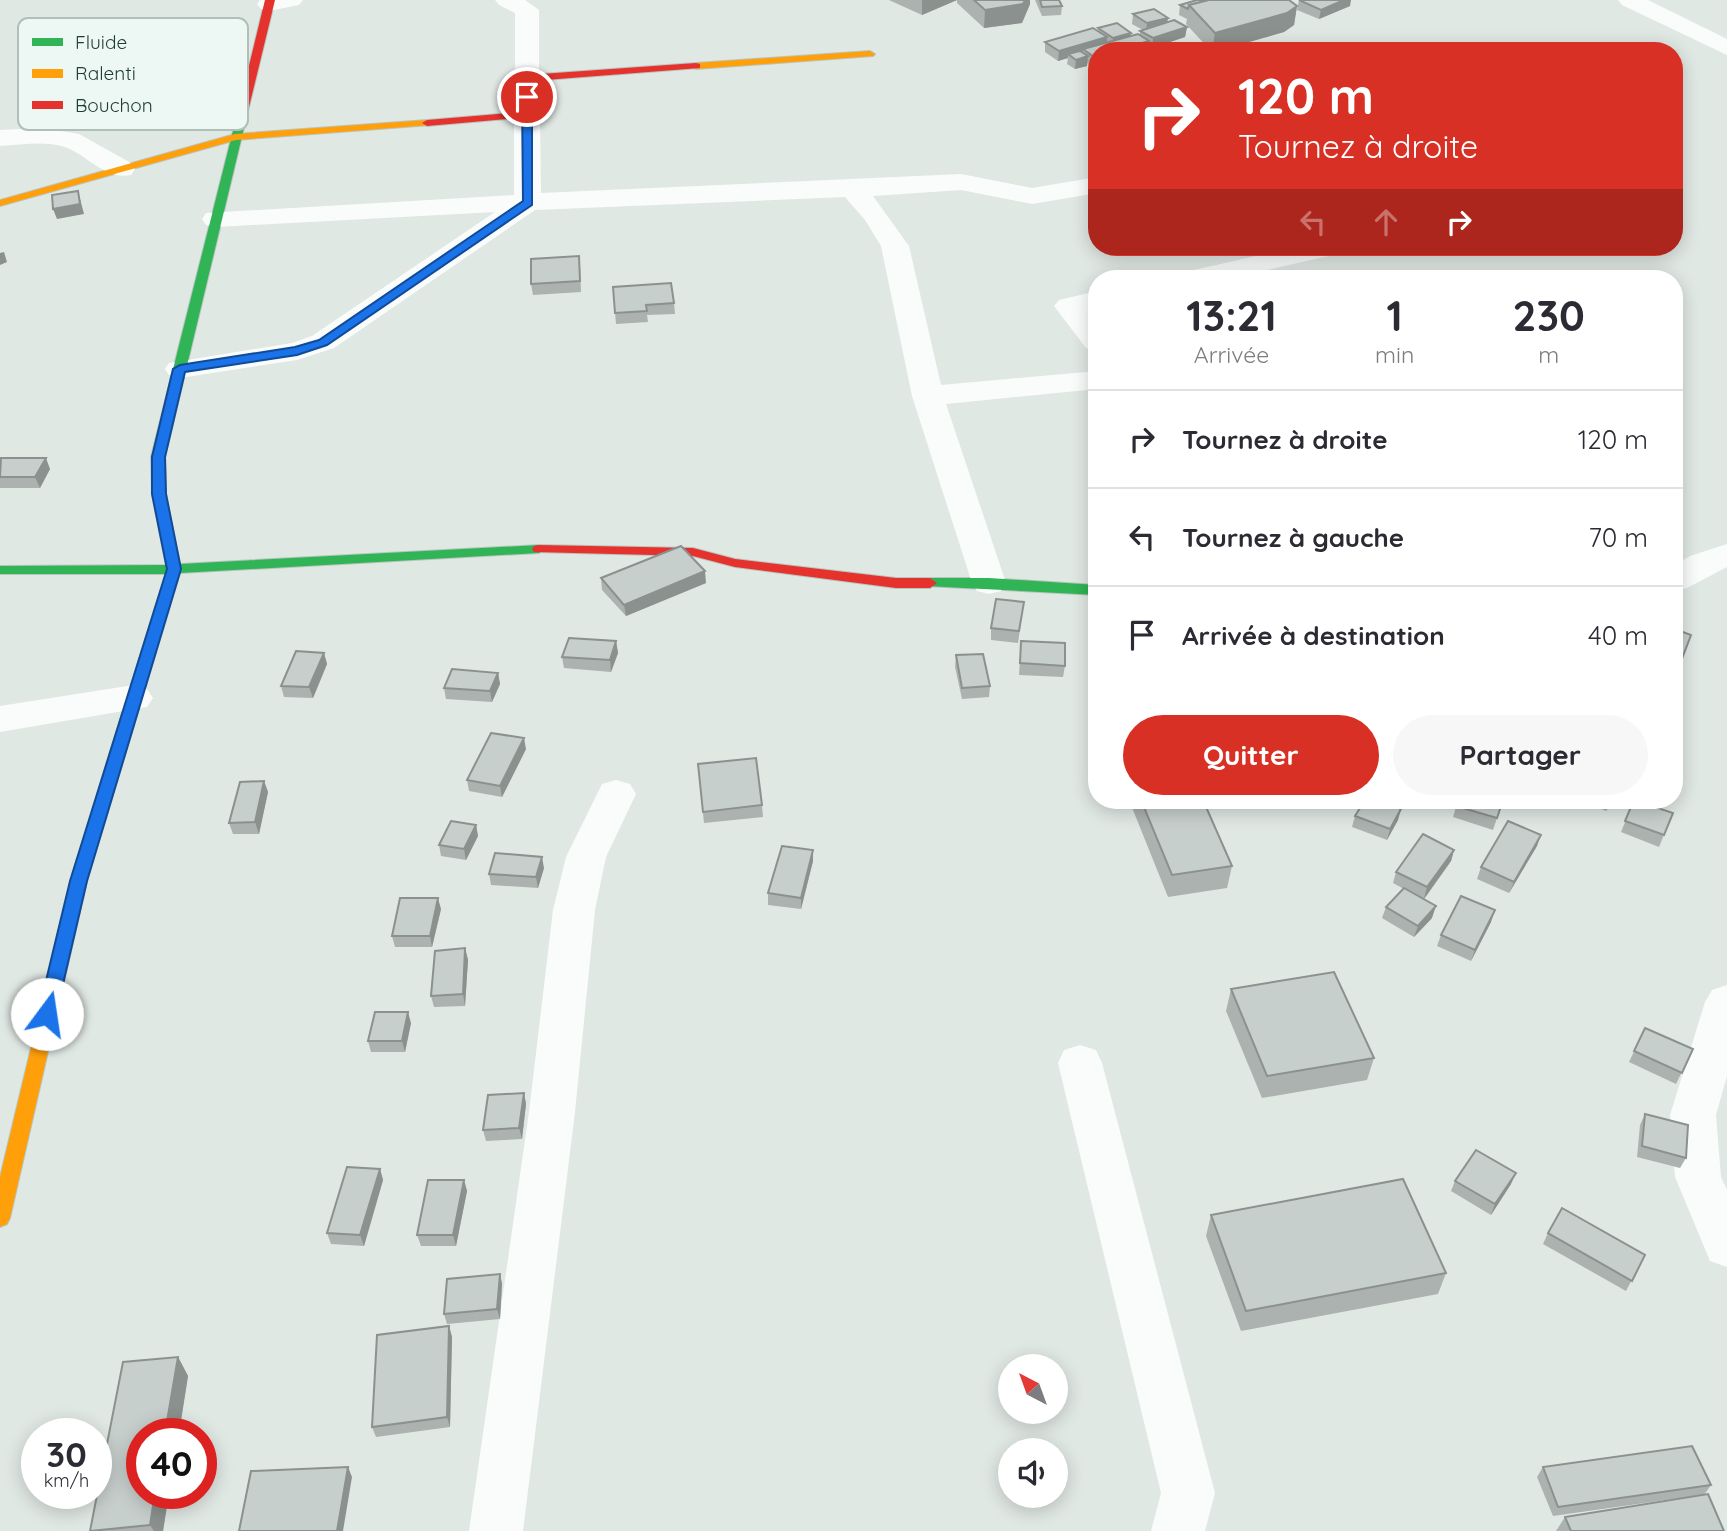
<!DOCTYPE html>
<html lang="fr">
<head>
<meta charset="utf-8">
<style>
	:root { --surface:#fff; --page:#f7f7f7; --text:#2b2b33; --muted:#7c7c81; --line:#e1e1e2; --accent:#d93025 }
	body { margin:0; font-family:Quicksand,sans-serif; background:var(--page); color:var(--text); height:100vh; display:flex; flex-direction:column; font-size:26px; white-space:nowrap }
	* { box-sizing:border-box; margin:0 }
	p { font-size:23px; color:var(--muted) }
	.icon { flex:none; width:38px; height:38px; fill:none; stroke:currentColor; stroke-width:2; stroke-linecap:round; stroke-linejoin:round }
	.map { position:relative; flex:1; overflow:hidden }
	.side { position:absolute; left:1088px; top:270px; width:595px; height:539px; display:flex; flex-direction:column; background:var(--surface); border-radius:28px; box-shadow:0 4px 18px #0003 }
	.side>* { flex:none }
	.hud { position:absolute; left:1088px; top:42px; width:595px; height:214px; border-radius:28px; box-shadow:0 4px 18px #0003; background:#d93025; color:#fff; overflow:hidden }
	.needle { width:46px; rotate:319deg }
	.fabs { position:absolute; left:998px; top:1354px; display:grid; gap:14px }
	.fabs a { display:grid; place-items:center; width:70px; height:70px; border-radius:50%; background:var(--surface); box-shadow:0 4px 18px #0003; font-size:35px }
	.speed { position:absolute; left:21px; top:1418px; display:flex; gap:14px; font-size:35px; font-weight:700; text-align:center }
	.speed>* { display:grid; place-content:center; width:91px; height:91px; border-radius:50%; background:var(--surface); box-shadow:0 4px 18px #0003; line-height:1 }
	.speed small { font-size:18px; font-weight:400 }
	.speed .limit { border:10px solid #d22; background:#fff; color:#111 }
	.pin { position:absolute; display:grid; place-items:center; width:60px; height:60px; color:#fff; margin:-30px; border:4px solid #fff; border-radius:50%; box-shadow:0 2px 7px #0007 }
	.me { position:absolute; width:77px; margin:-38px; rotate:14deg; stroke-linejoin:round; filter:drop-shadow(0 0 5px #0008) }
	.turn { display:flex; align-items:center; gap:24px; height:147px; padding:0 35px; font-size:32px }
	.turn .icon { width:91px; height:91px; stroke-width:2.5 }
	.turn b { display:block; font-size:49px; line-height:60px }
	.lanes { display:flex; align-items:center; height:66px; padding:0 35px; background:#0003; justify-content:center; gap:35px; direction:ltr }
	.lanes .off { opacity:.35 }
	.eta { display:flex; justify-content:space-evenly; align-items:center; height:119px; text-align:center }
	.eta b { font-size:42px; font-weight:800; line-height:49px }
	.action { display:flex; gap:14px; margin-top:auto; padding:14px 35px }
	.action a { flex:1; height:80px; border-radius:42px; background:var(--accent); color:#fff; font-size:28px; font-weight:800; line-height:80px; text-align:center }
	.action a+a { background:var(--page); color:var(--text) }
	ul { padding:0; list-style:none }
	li { display:flex; align-items:center; gap:21px; height:98px; padding:0 35px; border-top:2px solid var(--line) }
	li div { flex:1 }
	li b { display:block; font-size:26px }
	li em { font-style:normal }
	.map>svg:first-child { display:block }
</style>
</head>
<body>
<div class="map">
<svg width="1727" height="1531" viewBox="0 0 1727 1531">
	<rect width="100%" height="100%" fill="#e0e8e4"/>
	<g fill="none" stroke-linecap="round" stroke-linejoin="round">
		<g stroke="#b9c5c0" stroke-width="2">
			<g id="fast">
				<polygon points="244,104 249,107 165,457 166,494 180,564 539,545 546,549 539,553 180,573 125,755 117,761 109,755 166,574 0,574 0,566 166,565 152,494 151,457 239,107"/>
				<polygon points="930,578 989,578 1097,585 1097,595 925,586 923,583"/>
			</g>
		</g>
		<g stroke="#b9c5c0" stroke-width="2">
			<g id="slow">
				<polygon points="870,51 875,54 873,56 696,69 691,66 696,63"/>
				<polygon points="427,120 432,123 431,125 236,140 0,206 0,200 235,134"/>
				<polygon points="117,749 125,755 87,881 10,1218 7,1224 0,1227 0,1177 71,881 109,755"/>
			</g>
		</g>
		<g stroke="#b9c5c0" stroke-width="2">
			<g id="jam">
				<polygon points="265,0 275,0 249,107 244,110 239,107"/>
				<polygon points="696,63 700,64 700,68 532,81 531,117 427,126 422,123 427,120 522,112 522,78 527,75"/>
				<polygon points="539,545 693,548 735,559 896,578 930,578 937,583 930,588 896,588 735,567 693,556 534,552 532,549 534,546"/>
			</g>
		</g>
		<g fill="#fafcfb" fill-rule="evenodd">
			<polygon points="260,0 303,0 299,5 269,11 261,9 257,4"/>
			<polygon points="495,0 525,0 539,10 539,78 536,83 527,85 518,83 515,78 515,13 499,5"/>
			<polygon points="1618,0 1648,0 1727,39 1727,55 1622,5"/>
			<polygon points="527,107 536,110 540,115 541,193 961,174 1032,188 1097,177 1097,193 1032,204 961,190 873,196 909,246 941,385 1097,371 1097,389 946,404 1006,583 1001,591 989,594 977,591 972,583 912,396 881,246 865,220 845,197 535,210 334,348 297,360 180,378 169,375 165,369 169,363 292,343 312,336 495,212 216,227 206,225 202,219 206,213 514,195 514,115 518,110"/>
			<path d="M43 128 79 134 131 163 135 169 131 175C104 181 86 152 61 146 42 141 20 145 0 146V130Z"/>
			<polygon points="1296,247 1346,247 1342,253 1232,278 1181,278 1185,272"/>
			<polygon points="1097,291 1097,309 1088,311 1097,323 1097,351 1086,348 1054,306 1059,300"/>
			<polygon points="1727,544 1727,567 1687,588 1675,591 1675,565 1690,556"/>
			<polygon points="134,685 147,689 153,698 147,707 0,732 0,706"/>
			<polygon points="616,780 630,784 636,794 606,857 595,910 575,1112 523,1531 469,1531 529,1112 553,910 566,857 602,784"/>
			<polygon points="1727,985 1727,1076 1716,1115 1721,1177 1727,1190 1727,1267 1710,1261 1675,1177 1670,1115 1705,1002 1712,990"/>
			<polygon points="1080,1045 1096,1050 1102,1063 1215,1493 1205,1531 1151,1531 1161,1493 1058,1063 1064,1050"/>
		</g>
		<use href="#fast" fill="#30b455" fill-rule="evenodd"/>
		<use href="#slow" fill="#ff9f0a" fill-rule="evenodd"/>
		<use href="#jam" fill="#e5322d" fill-rule="evenodd"/>
	</g>
	<g fill="#abb2af">
		<polygon points="889,0 957,0 922,15"/>
		<polygon points="957,0 1030,0 1030,4 1022,23 984,28 957,3"/>
		<polygon points="1035,0 1059,0 1062,6 1061,15 1042,16"/>
		<polygon points="1197,0 1291,0 1290,1 1297,6 1294,25 1284,32 1217,51 1211,51 1186,24 1187,19 1179,15 1180,5"/>
		<polygon points="1299,0 1350,6 1319,19 1297,10"/>
		<polygon points="1133,14 1168,18 1167,23 1187,27 1185,37 1152,48 1148,46 1148,51 1097,51 1097,65 1093,66 1087,63 1087,66 1075,69 1067,64 1068,58 1058,61 1045,52 1045,42 1098,31 1098,28 1131,36 1140,35 1140,31 1143,30 1132,24"/>
		<polygon points="18,47 60,51 63,61 32,69 21,57"/>
		<polygon points="580,266 581,292 533,295 531,284"/>
		<polygon points="613,287 674,303 675,314 647,315 648,322 616,324"/>
		<polygon points="0,459 50,469 40,488 0,488"/>
		<polygon points="601,578 706,583 626,616 602,590"/>
		<polygon points="1024,602 1018,643 991,640 991,628"/>
		<polygon points="616,641 618,653 611,672 564,668 562,657"/>
		<polygon points="1021,641 1065,666 1063,677 1019,675"/>
		<polygon points="324,653 327,664 313,698 284,697 281,686"/>
		<polygon points="956,655 990,686 989,697 962,699 955,667"/>
		<polygon points="498,673 500,684 492,702 446,699 444,688"/>
		<polygon points="526,749 502,797 469,791 467,780"/>
		<polygon points="698,764 762,805 763,817 704,823"/>
		<polygon points="264,781 268,792 259,834 233,834 229,823"/>
		<polygon points="1129,800 1203,800 1232,866 1227,888 1168,897"/>
		<polygon points="1458,800 1503,800 1493,830 1453,817"/>
		<polygon points="1581,800 1613,800 1606,811"/>
		<polygon points="1634,800 1673,813 1659,847 1621,832"/>
		<polygon points="1355,816 1398,820 1387,840 1352,827"/>
		<polygon points="476,825 478,836 466,860 441,856 439,845"/>
		<polygon points="1537,846 1509,893 1477,879 1481,867"/>
		<polygon points="813,850 813,861 801,909 768,905 768,893"/>
		<polygon points="1454,850 1451,861 1424,899 1414,894 1432,918 1414,937 1382,918 1386,907 1404,889 1393,883 1396,872"/>
		<polygon points="544,868 538,888 491,885 489,874"/>
		<polygon points="441,909 432,947 395,947 392,936"/>
		<polygon points="1491,922 1471,961 1437,946 1441,935"/>
		<polygon points="465,948 468,960 465,1006 434,1007 431,996"/>
		<polygon points="1231,989 1374,1058 1367,1080 1262,1098 1226,1011"/>
		<polygon points="411,1023 405,1052 371,1052 368,1041"/>
		<polygon points="1645,1028 1693,1049 1676,1084 1629,1062"/>
		<polygon points="524,1093 526,1104 522,1139 486,1141 483,1130"/>
		<polygon points="1645,1114 1686,1158 1680,1168 1637,1157 1640,1125"/>
		<polygon points="380,1169 383,1180 364,1246 331,1244 327,1233"/>
		<polygon points="464,1180 467,1191 456,1246 421,1246 417,1235"/>
		<polygon points="1455,1181 1511,1184 1491,1215 1451,1191"/>
		<polygon points="1211,1215 1446,1273 1438,1294 1241,1331 1206,1236"/>
		<polygon points="1548,1233 1645,1255 1626,1291 1543,1244"/>
		<polygon points="500,1274 502,1284 500,1319 447,1324 444,1314"/>
		<polygon points="449,1326 452,1337 450,1427 376,1437 372,1427"/>
		<polygon points="178,1357 188,1376 179,1433 142,1433 142,1493 169,1493 163,1531 91,1531"/>
		<polygon points="1543,1467 1711,1485 1704,1495 1724,1531 1556,1531 1565,1517 1701,1495 1553,1516 1537,1477"/>
	</g>
	<g fill="#8b918f">
		<polygon points="922,0 957,0 922,15"/>
		<polygon points="1025,0 1030,0 1030,4 1022,23 984,28 985,10"/>
		<polygon points="1344,0 1351,0 1350,6 1319,19 1321,10"/>
		<polygon points="1297,6 1294,25 1284,32 1217,51 1212,51 1215,33"/>
		<polygon points="1168,18 1166,27 1146,33 1147,23"/>
		<polygon points="1187,27 1185,37 1152,48 1153,38"/>
		<polygon points="1131,33 1130,43 1112,47 1113,38"/>
		<polygon points="1107,37 1107,47 1083,49 1082,54 1068,54 1068,58 1058,61 1059,51"/>
		<polygon points="1149,41 1148,51 1114,51"/>
		<polygon points="60,51 63,61 32,69 29,59"/>
		<polygon points="1088,56 1087,66 1075,69 1076,60"/>
		<polygon points="1097,56 1097,65 1093,66 1094,57"/>
		<polygon points="78,191 84,214 57,219 53,209"/>
		<polygon points="4,252 7,262 0,265 0,253"/>
		<polygon points="46,458 50,469 40,488 35,477"/>
		<polygon points="705,571 706,583 626,616 624,605"/>
		<polygon points="616,641 618,653 611,672 610,660"/>
		<polygon points="324,653 327,664 313,698 309,687"/>
		<polygon points="498,673 500,684 492,702 490,691"/>
		<polygon points="524,738 526,749 502,797 500,786"/>
		<polygon points="264,781 268,792 259,834 255,822"/>
		<polygon points="1610,800 1613,800 1606,811"/>
		<polygon points="1401,809 1398,820 1387,840 1390,829"/>
		<polygon points="476,825 478,836 466,860 464,849"/>
		<polygon points="1541,835 1537,846 1509,893 1514,882"/>
		<polygon points="813,850 813,861 801,909 801,898"/>
		<polygon points="1454,850 1451,861 1424,899 1427,887"/>
		<polygon points="542,857 544,868 538,888 536,877"/>
		<polygon points="438,898 441,909 432,947 430,936"/>
		<polygon points="1436,906 1432,918 1414,937 1418,926"/>
		<polygon points="1495,910 1491,922 1471,961 1475,950"/>
		<polygon points="465,948 468,960 465,1006 463,994"/>
		<polygon points="408,1012 411,1023 405,1052 402,1041"/>
		<polygon points="524,1093 526,1104 522,1139 519,1128"/>
		<polygon points="380,1169 383,1180 364,1246 360,1235"/>
		<polygon points="1516,1173 1511,1184 1491,1215 1495,1204"/>
		<polygon points="464,1180 467,1191 456,1246 453,1235"/>
		<polygon points="500,1274 502,1284 500,1319 497,1309"/>
		<polygon points="449,1326 452,1337 450,1427 447,1417"/>
		<polygon points="178,1357 188,1376 179,1433 165,1433"/>
		<polygon points="348,1467 352,1477 343,1531 337,1531"/>
		<polygon points="155,1493 169,1493 163,1531 154,1531 150,1525"/>
	</g>
	<g fill="#c7cfcc" stroke="#8b918f" stroke-width="2">
		<polygon points="974,0 1025,0 1023,4 985,10"/>
		<polygon points="1040,0 1059,0 1062,6 1042,7"/>
		<polygon points="1197,0 1209,0 1189,5 1188,9 1180,5"/>
		<polygon points="1209,0 1289,0 1297,6 1287,13 1215,33 1189,5"/>
		<polygon points="1299,0 1344,0 1321,10"/>
		<polygon points="1154,9 1168,18 1147,23 1133,14"/>
		<polygon points="1174,20 1187,27 1153,38 1140,31"/>
		<polygon points="1117,23 1131,33 1113,38 1098,28"/>
		<polygon points="1093,28 1107,37 1059,51 1045,42"/>
		<polygon points="1138,34 1149,41 1114,51 1097,51 1097,56 1094,57 1083,49"/>
		<polygon points="1080,51 1088,56 1076,60 1068,54"/>
		<polygon points="78,191 80,204 53,209 52,195"/>
		<polygon points="579,256 580,281 531,284 531,259"/>
		<polygon points="671,283 674,303 646,305 647,311 615,313 613,287"/>
		<polygon points="1,458 46,458 35,477 0,477"/>
		<polygon points="681,546 705,571 624,605 601,578"/>
		<polygon points="996,599 1024,602 1019,631 991,628"/>
		<polygon points="1675,629 1691,635 1675,677"/>
		<polygon points="569,638 616,641 610,660 562,657"/>
		<polygon points="1021,641 1065,643 1065,666 1020,663"/>
		<polygon points="296,651 324,653 309,687 281,686"/>
		<polygon points="983,654 990,686 962,688 956,655"/>
		<polygon points="452,669 498,673 490,691 444,688"/>
		<polygon points="491,733 524,738 500,786 467,780"/>
		<polygon points="756,758 762,805 703,812 698,764"/>
		<polygon points="264,781 255,822 229,823 240,782"/>
		<polygon points="1141,800 1203,800 1232,866 1172,875"/>
		<polygon points="1365,800 1377,800 1401,809 1390,829 1355,816"/>
		<polygon points="1458,800 1503,800 1497,818 1456,806"/>
		<polygon points="1634,800 1673,813 1664,835 1625,821"/>
		<polygon points="451,821 476,825 464,849 439,845"/>
		<polygon points="1508,821 1541,835 1514,882 1481,867"/>
		<polygon points="1423,834 1454,850 1427,887 1396,872"/>
		<polygon points="782,846 813,850 801,898 768,893"/>
		<polygon points="495,853 542,857 536,877 489,874"/>
		<polygon points="1404,888 1436,906 1418,926 1386,907"/>
		<polygon points="1461,896 1495,910 1475,950 1441,935"/>
		<polygon points="400,898 438,898 430,936 392,936"/>
		<polygon points="465,948 463,994 431,996 435,951"/>
		<polygon points="1334,972 1374,1058 1267,1076 1231,989"/>
		<polygon points="375,1012 408,1012 402,1041 368,1041"/>
		<polygon points="1645,1028 1693,1049 1682,1073 1634,1051"/>
		<polygon points="524,1093 519,1128 483,1130 488,1095"/>
		<polygon points="1645,1114 1688,1125 1686,1158 1642,1146"/>
		<polygon points="1476,1150 1516,1173 1495,1204 1455,1181"/>
		<polygon points="347,1167 380,1169 360,1235 327,1233"/>
		<polygon points="1403,1179 1446,1273 1246,1311 1211,1215"/>
		<polygon points="428,1180 464,1180 453,1235 417,1235"/>
		<polygon points="1562,1208 1645,1255 1632,1281 1548,1233"/>
		<polygon points="500,1274 497,1309 444,1314 447,1279"/>
		<polygon points="449,1326 447,1417 372,1427 377,1335"/>
		<polygon points="178,1357 165,1433 142,1433 142,1493 155,1493 150,1525 90,1531 123,1362"/>
		<polygon points="1692,1446 1711,1485 1558,1507 1543,1467"/>
		<polygon points="348,1467 337,1531 239,1531 251,1471"/>
		<polygon points="1708,1494 1724,1531 1571,1531 1565,1517"/>
	</g>
	<polygon fill="#1a73e8" stroke="#114b97" stroke-width="2" points="527,93 532,97 532,205 327,345 297,355 185,372 165,457 166,494 181,569 87,881 56,1014 53,1019 47,1021 40,1019 38,1014 70,881 167,569 152,494 152,457 173,369 180,365 295,347 319,340 523,201 522,97"/>
	<rect x="18" y="18" width="230" height="112" rx="10" fill="#edf7f3" stroke="#afbfba" stroke-width="2"/>
	<rect x="32" y="38" width="31" height="8" fill="#30b455"/>
	<rect x="32" y="69" width="31" height="9" fill="#ff9f0a"/>
	<rect x="32" y="101" width="31" height="8" fill="#e5322d"/>
	<g font-size="19" fill="#1d3c35">
		<text x="75" y="49">Fluide</text>
		<text x="75" y="80">Ralenti</text>
		<text x="75" y="112">Bouchon</text>
	</g>
</svg>
<div class="fabs">
<a><svg class="needle" viewBox="-14 -14 28 28"><path d="M0-13l5 13h-10z" fill="#e53935"/><path d="M0 13l5-13h-10z" fill="#7c7c81"/></svg></a>
<a><svg class="icon" aria-label="sound" viewBox="0 0 24 24"><path d="M4 9h4l5-4v14l-5-4H4zM17 9q2 3 0 6"/></svg></a>
</div>
<div class="speed"><div>30<small>km/h</small></div><div class="limit">40</div></div>
<div class="pin" style="left:527px;top:97px;background:#d93025"><svg class="icon" aria-label="arrive" viewBox="0 0 24 24"><path d="M6 21V4h12l-3 4 3 4H6"/></svg></div>
<svg class="me" style="left:47px;top:1014px" viewBox="-20 -20 40 40"><circle r="19" fill="#fff"/><path d="M0-13L10 11 0 6-10 11z" fill="#1a73e8"/></svg>
<div class="hud">
<div class="turn"><svg class="icon" aria-label="right" viewBox="0 0 24 24"><path d="M7 20v-9h11M14 6l5 5-5 5"/></svg><div><b>120 m</b>Tournez à droite</div></div>
<div class="lanes"><svg class="icon off" aria-label="left" viewBox="0 0 24 24"><path d="M17 20v-9H6M10 6l-5 5 5 5"/></svg><svg class="icon off" aria-label="ahead" viewBox="0 0 24 24"><path d="M12 20V5M6 11l6-6 6 6"/></svg><svg class="icon" aria-label="right" viewBox="0 0 24 24"><path d="M7 20v-9h11M14 6l5 5-5 5"/></svg></div>
</div>
<section class="side">
<div class="eta">
<div><b>13:21</b><p>Arrivée</p></div>
<div><b>1</b><p>min</p></div>
<div><b>230</b><p>m</p></div>
</div>
<ul>
<li><svg class="icon" aria-label="right" viewBox="0 0 24 24"><path d="M7 20v-9h11M14 6l5 5-5 5"/></svg><div><b>Tournez à droite</b></div><em>120 m</em></li>
<li><svg class="icon" aria-label="left" viewBox="0 0 24 24"><path d="M17 20v-9H6M10 6l-5 5 5 5"/></svg><div><b>Tournez à gauche</b></div><em>70 m</em></li>
<li><svg class="icon" aria-label="arrive" viewBox="0 0 24 24"><path d="M6 21V4h12l-3 4 3 4H6"/></svg><div><b>Arrivée à destination</b></div><em>40 m</em></li>
</ul>
<div class="action"><a>Quitter</a><a>Partager</a></div>
</section>
</div>
</body>
</html>
